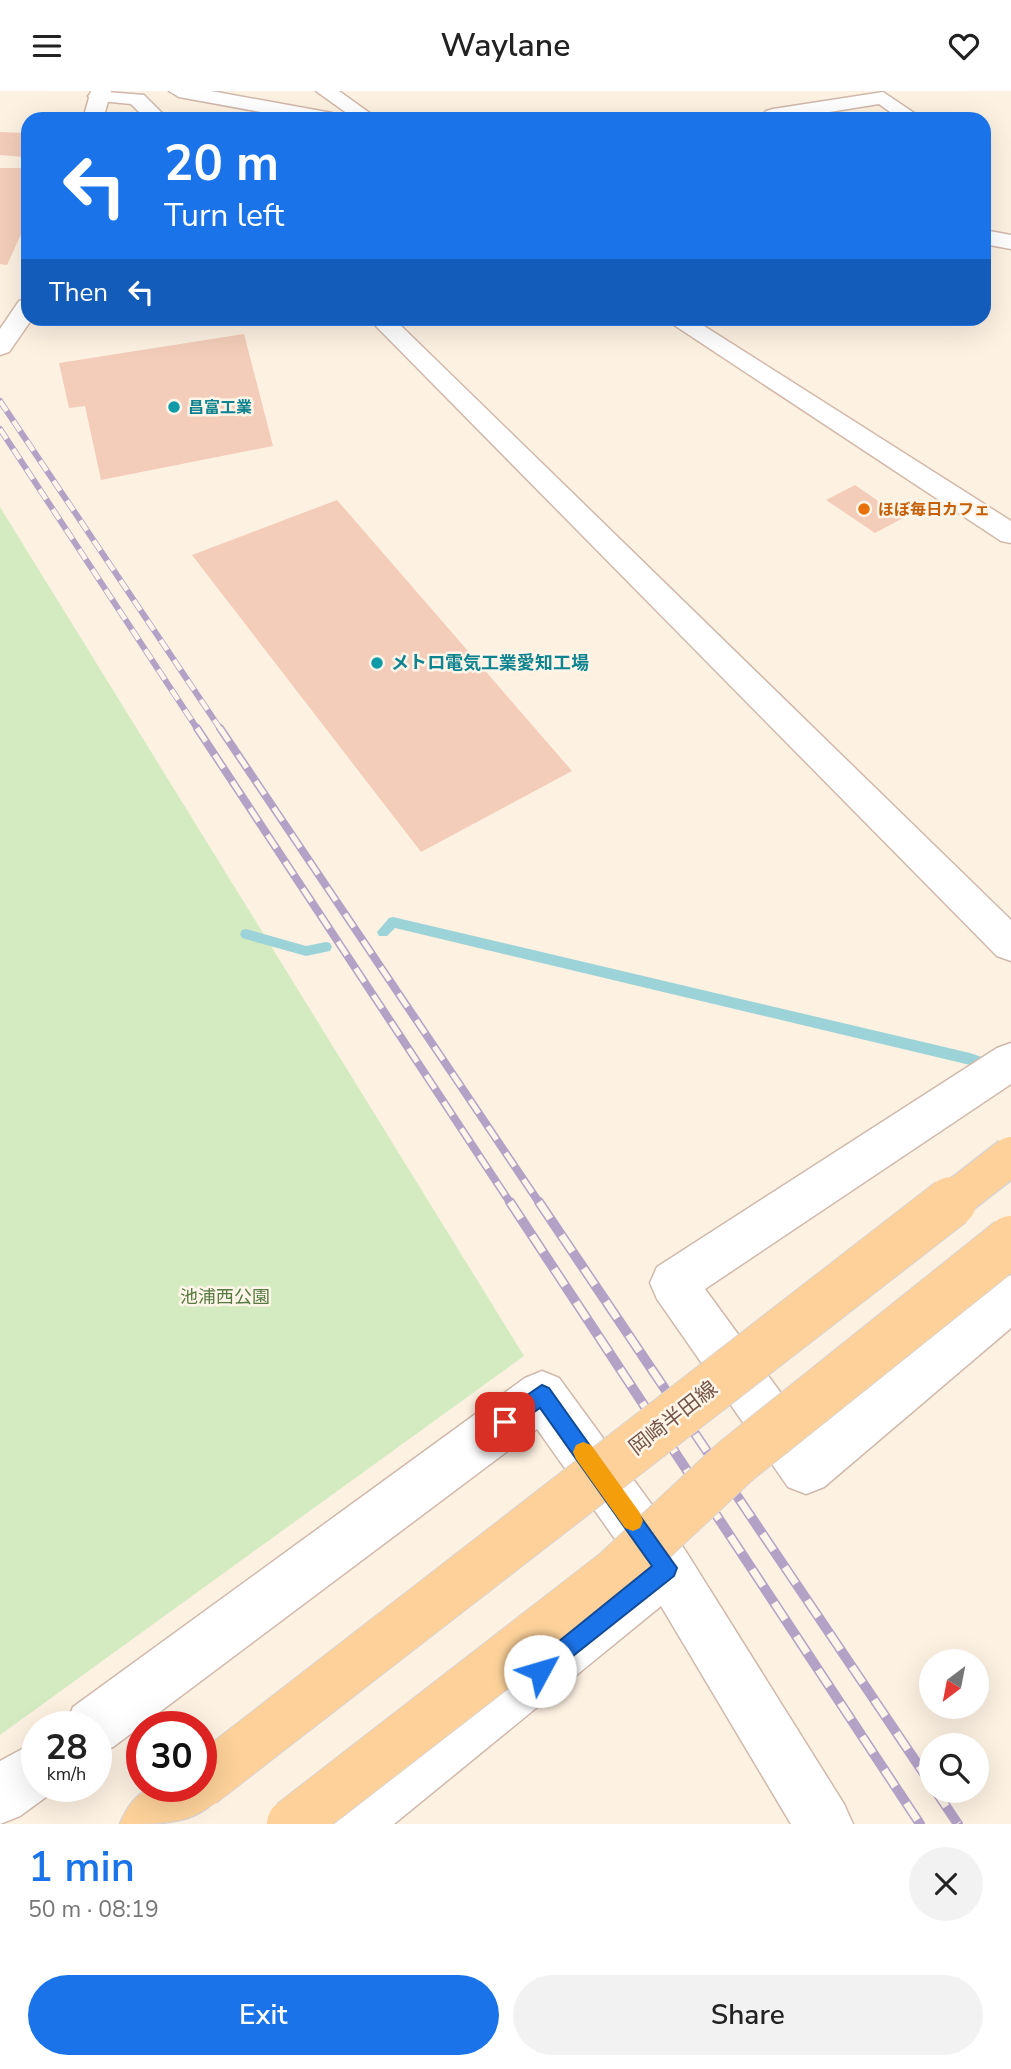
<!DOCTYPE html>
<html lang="en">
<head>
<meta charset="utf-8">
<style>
	:root { --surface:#fff; --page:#f2f2f2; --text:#222; --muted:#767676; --accent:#1a73e8 }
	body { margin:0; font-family:"Nunito Sans","Noto Sans JP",sans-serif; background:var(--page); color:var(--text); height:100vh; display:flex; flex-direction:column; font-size:26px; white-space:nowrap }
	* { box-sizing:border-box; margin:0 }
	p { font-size:23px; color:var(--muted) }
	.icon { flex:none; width:38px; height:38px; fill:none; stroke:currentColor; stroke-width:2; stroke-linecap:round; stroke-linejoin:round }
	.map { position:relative; height:1733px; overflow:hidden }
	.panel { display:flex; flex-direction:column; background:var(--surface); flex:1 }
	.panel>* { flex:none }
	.guide { position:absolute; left:21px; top:21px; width:970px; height:214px; border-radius:21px; box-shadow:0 7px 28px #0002; background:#1a73e8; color:#fff; overflow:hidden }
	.needle { width:46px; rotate:212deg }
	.tools { position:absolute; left:919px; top:1558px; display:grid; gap:14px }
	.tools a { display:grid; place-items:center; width:70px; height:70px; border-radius:50%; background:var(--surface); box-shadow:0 7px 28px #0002; font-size:35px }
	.speed { position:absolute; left:21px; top:1620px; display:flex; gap:14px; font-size:35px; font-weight:700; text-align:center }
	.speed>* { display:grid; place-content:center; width:91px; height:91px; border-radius:50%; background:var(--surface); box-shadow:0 7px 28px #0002; line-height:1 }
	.speed small { font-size:18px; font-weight:400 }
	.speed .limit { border:10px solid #d22; background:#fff; color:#111 }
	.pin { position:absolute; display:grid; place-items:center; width:60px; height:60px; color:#fff; margin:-30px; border-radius:14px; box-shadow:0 4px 10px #0006 }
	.me { position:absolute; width:77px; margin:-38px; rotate:51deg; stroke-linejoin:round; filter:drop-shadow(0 0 5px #0008) }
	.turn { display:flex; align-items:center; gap:24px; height:147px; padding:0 28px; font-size:32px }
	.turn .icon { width:91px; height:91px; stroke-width:2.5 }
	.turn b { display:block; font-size:49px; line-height:60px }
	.then { display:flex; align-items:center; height:66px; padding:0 28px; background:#0003; gap:14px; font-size:26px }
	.round { display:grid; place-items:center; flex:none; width:74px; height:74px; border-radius:37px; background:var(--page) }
	.summary { display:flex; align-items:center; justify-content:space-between; height:119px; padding:0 28px }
	h1 { font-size:42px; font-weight:600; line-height:52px; color:var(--accent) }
	.cta { display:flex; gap:14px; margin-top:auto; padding:14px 28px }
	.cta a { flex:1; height:80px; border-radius:42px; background:var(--accent); color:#fff; font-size:28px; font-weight:600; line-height:80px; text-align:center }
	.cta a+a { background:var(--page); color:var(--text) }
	header { display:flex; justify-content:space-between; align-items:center; height:91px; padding:0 28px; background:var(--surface); font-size:32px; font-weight:600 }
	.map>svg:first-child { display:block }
</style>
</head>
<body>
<header><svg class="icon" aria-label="menu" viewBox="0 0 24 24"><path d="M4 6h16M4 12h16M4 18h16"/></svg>Waylane<svg class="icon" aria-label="heart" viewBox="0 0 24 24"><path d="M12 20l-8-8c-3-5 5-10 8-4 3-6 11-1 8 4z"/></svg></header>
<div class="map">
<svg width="1011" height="1733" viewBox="0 0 1011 1733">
	<rect width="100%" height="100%" fill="#fdf1e2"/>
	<polygon fill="#d4ebc1" points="0,416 524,1265 0,1644"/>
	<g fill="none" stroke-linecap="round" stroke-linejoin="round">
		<g fill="#9cd3d9" fill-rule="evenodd">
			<polygon points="393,826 970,962 1011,976 1011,988 970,974 395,837 387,845 379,845 377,841 389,827"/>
			<polygon points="246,838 306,855 326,851 330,852 332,856 330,860 306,865 242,847 240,843 242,839"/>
		</g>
	</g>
	<g fill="#f3cdb9">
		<polygon points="0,41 28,42 28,60 24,66 0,64"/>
		<polygon points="0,77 28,77 28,128 7,174 0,173"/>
		<polygon points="244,243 273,355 101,389 85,315 69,317 59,272"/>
		<polygon points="855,394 903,427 875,442 826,409"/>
		<polygon points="337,409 572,680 421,761 192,464"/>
	</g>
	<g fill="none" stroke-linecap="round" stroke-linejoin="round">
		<g stroke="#d0b9ac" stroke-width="3">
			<g id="street">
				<polygon points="94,0 144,4 168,28 146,28 131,13 91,9 88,5"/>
				<polygon points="169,0 211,0 332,22 342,28 299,28 179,6"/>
				<polygon points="883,1 923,28 900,28 879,13 786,28 760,28 766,20 773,18"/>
				<polygon points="984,139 1011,144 1011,158 984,153"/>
				<polygon points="369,228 394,228 1011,829 1011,870 997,865"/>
				<polygon points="1011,952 1011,993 705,1198 810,1342 995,1191 1011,1184 1011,1237 824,1396 806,1403 788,1396 657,1208 650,1192 657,1176 997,957"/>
				<polygon points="542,1280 559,1287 685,1459 844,1713 853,1733 791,1733 661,1515 394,1733 320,1733 329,1713 632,1472 537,1338 113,1656 96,1662 96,1636 65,1636 73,1616 525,1287"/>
				<polygon points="37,1650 37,1696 57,1698 20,1725 0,1733 0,1670"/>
			</g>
		</g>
		<g stroke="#d3b9a9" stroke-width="3">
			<g id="secondary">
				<polygon points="91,0 111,0 103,28 83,28"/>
				<polygon points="316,0 339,0 378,28 355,28"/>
				<polygon points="28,208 28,228 32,228 9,261 0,264 0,238 19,210"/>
				<polygon points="665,228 693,228 1011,430 1011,452 1001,450"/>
			</g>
		</g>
		<g stroke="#dbd3cf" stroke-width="3">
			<path id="primary" d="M201 1669 217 1676 225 1696C204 1733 167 1733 120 1733 139 1688 159 1696 201 1696Z"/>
		</g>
		<use href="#street" fill="#fff" fill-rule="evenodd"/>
		<use href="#secondary" fill="#fff" fill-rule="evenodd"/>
		<use href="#primary" fill="#fdd199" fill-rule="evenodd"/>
		<g stroke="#b3a1c6" stroke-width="6">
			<g id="rail-far2">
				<polyline points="0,310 221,639"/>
				<polyline points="0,338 198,639"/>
			</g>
		</g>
		<g stroke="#b3a1c6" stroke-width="8">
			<g id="rail-far1">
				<polyline points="197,637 511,1113"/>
				<polyline points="220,637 540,1113"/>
			</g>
		</g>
		<g stroke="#b3a1c6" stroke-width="10">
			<g id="rail">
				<polyline points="510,1111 920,1733"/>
				<polyline points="539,1111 931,1693"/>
				<polyline points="935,1699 958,1733"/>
			</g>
		</g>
		<use href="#rail-far2" stroke="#fff5e9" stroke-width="4.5" stroke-dasharray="12" stroke-linecap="butt"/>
		<use href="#rail-far1" stroke="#fff5e9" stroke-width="5" stroke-dasharray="16" stroke-linecap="butt"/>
		<use href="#rail" stroke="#fff5e9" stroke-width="7" stroke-dasharray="20" stroke-linecap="butt"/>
		<g stroke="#dbd3cf" stroke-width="41" stroke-linecap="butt">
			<polyline id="primary-bridge-far1" points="949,1113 1011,1065"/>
		</g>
		<g stroke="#dbd3cf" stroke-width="52" stroke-linecap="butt">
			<g id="primary-bridge">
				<polyline points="201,1692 951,1111"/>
				<polyline points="292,1733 616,1482 736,1370 1011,1150"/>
			</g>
		</g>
		<use href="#primary-bridge-far1" stroke="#fdd199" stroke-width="38"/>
		<use href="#primary-bridge" stroke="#fdd199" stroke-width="50"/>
	</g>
	<polygon fill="#1a73e8" stroke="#114b97" stroke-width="2" points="542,1294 549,1297 677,1477 674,1485 540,1591 532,1587 529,1580 532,1572 652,1475 540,1317 505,1341 498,1338 495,1331 498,1324"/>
	<polygon fill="#f59e0b" points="583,1351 591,1354 640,1422 643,1430 640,1437 633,1440 625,1437 576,1368 573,1361 576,1354"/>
	<g fill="#0f9aa8" stroke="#fff5e9" stroke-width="2.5">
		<circle cx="174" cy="316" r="7"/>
		<circle cx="377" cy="572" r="7"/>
	</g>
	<circle fill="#e8710a" stroke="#fff5e9" stroke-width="2.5" cx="864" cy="418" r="7"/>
	<g text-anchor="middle" stroke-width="5" stroke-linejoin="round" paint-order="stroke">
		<g font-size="16" font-weight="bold" fill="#0d838f" stroke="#fff5e9" text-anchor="start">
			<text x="188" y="322">昌富工業</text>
		</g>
		<g font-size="16" font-weight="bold" fill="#c56008" stroke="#fff5e9" text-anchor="start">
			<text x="878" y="424">ほぼ毎日カフェ</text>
		</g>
		<g font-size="18" font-weight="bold" fill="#0d838f" stroke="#fff5e9" text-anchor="start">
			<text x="391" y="578">メトロ電気工業愛知工場</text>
		</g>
		<g font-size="18" fill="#557b40" stroke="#fff5e9">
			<text x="225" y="1212">池浦西公園</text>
		</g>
		<g font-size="21" fill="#755548" stroke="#fff5e9">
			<text transform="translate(673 1327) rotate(-38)" y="7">岡崎半田線</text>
		</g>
	</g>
</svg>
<div class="tools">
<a><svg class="needle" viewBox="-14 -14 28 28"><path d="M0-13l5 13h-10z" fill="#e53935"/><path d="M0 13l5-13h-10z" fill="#767676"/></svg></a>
<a><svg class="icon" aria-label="search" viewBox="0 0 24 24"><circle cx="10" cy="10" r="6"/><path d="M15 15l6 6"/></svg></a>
</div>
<div class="speed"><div>28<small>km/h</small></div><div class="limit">30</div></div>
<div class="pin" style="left:505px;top:1331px;background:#d93025"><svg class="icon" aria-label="arrive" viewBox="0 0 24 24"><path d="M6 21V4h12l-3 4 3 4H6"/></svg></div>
<svg class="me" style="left:540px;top:1580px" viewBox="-20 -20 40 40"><circle r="19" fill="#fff"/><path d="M0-13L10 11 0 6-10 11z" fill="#1a73e8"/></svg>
<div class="guide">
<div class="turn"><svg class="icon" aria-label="left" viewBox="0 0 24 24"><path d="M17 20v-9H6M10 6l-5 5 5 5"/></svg><div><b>20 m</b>Turn left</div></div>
<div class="then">Then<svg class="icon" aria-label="left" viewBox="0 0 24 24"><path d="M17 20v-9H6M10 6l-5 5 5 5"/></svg></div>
</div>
</div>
<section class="panel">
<div class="summary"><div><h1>1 min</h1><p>50 m · 08:19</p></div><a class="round"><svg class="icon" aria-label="close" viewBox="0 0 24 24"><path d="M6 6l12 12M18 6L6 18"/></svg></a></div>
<div class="cta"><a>Exit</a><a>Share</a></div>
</section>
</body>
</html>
